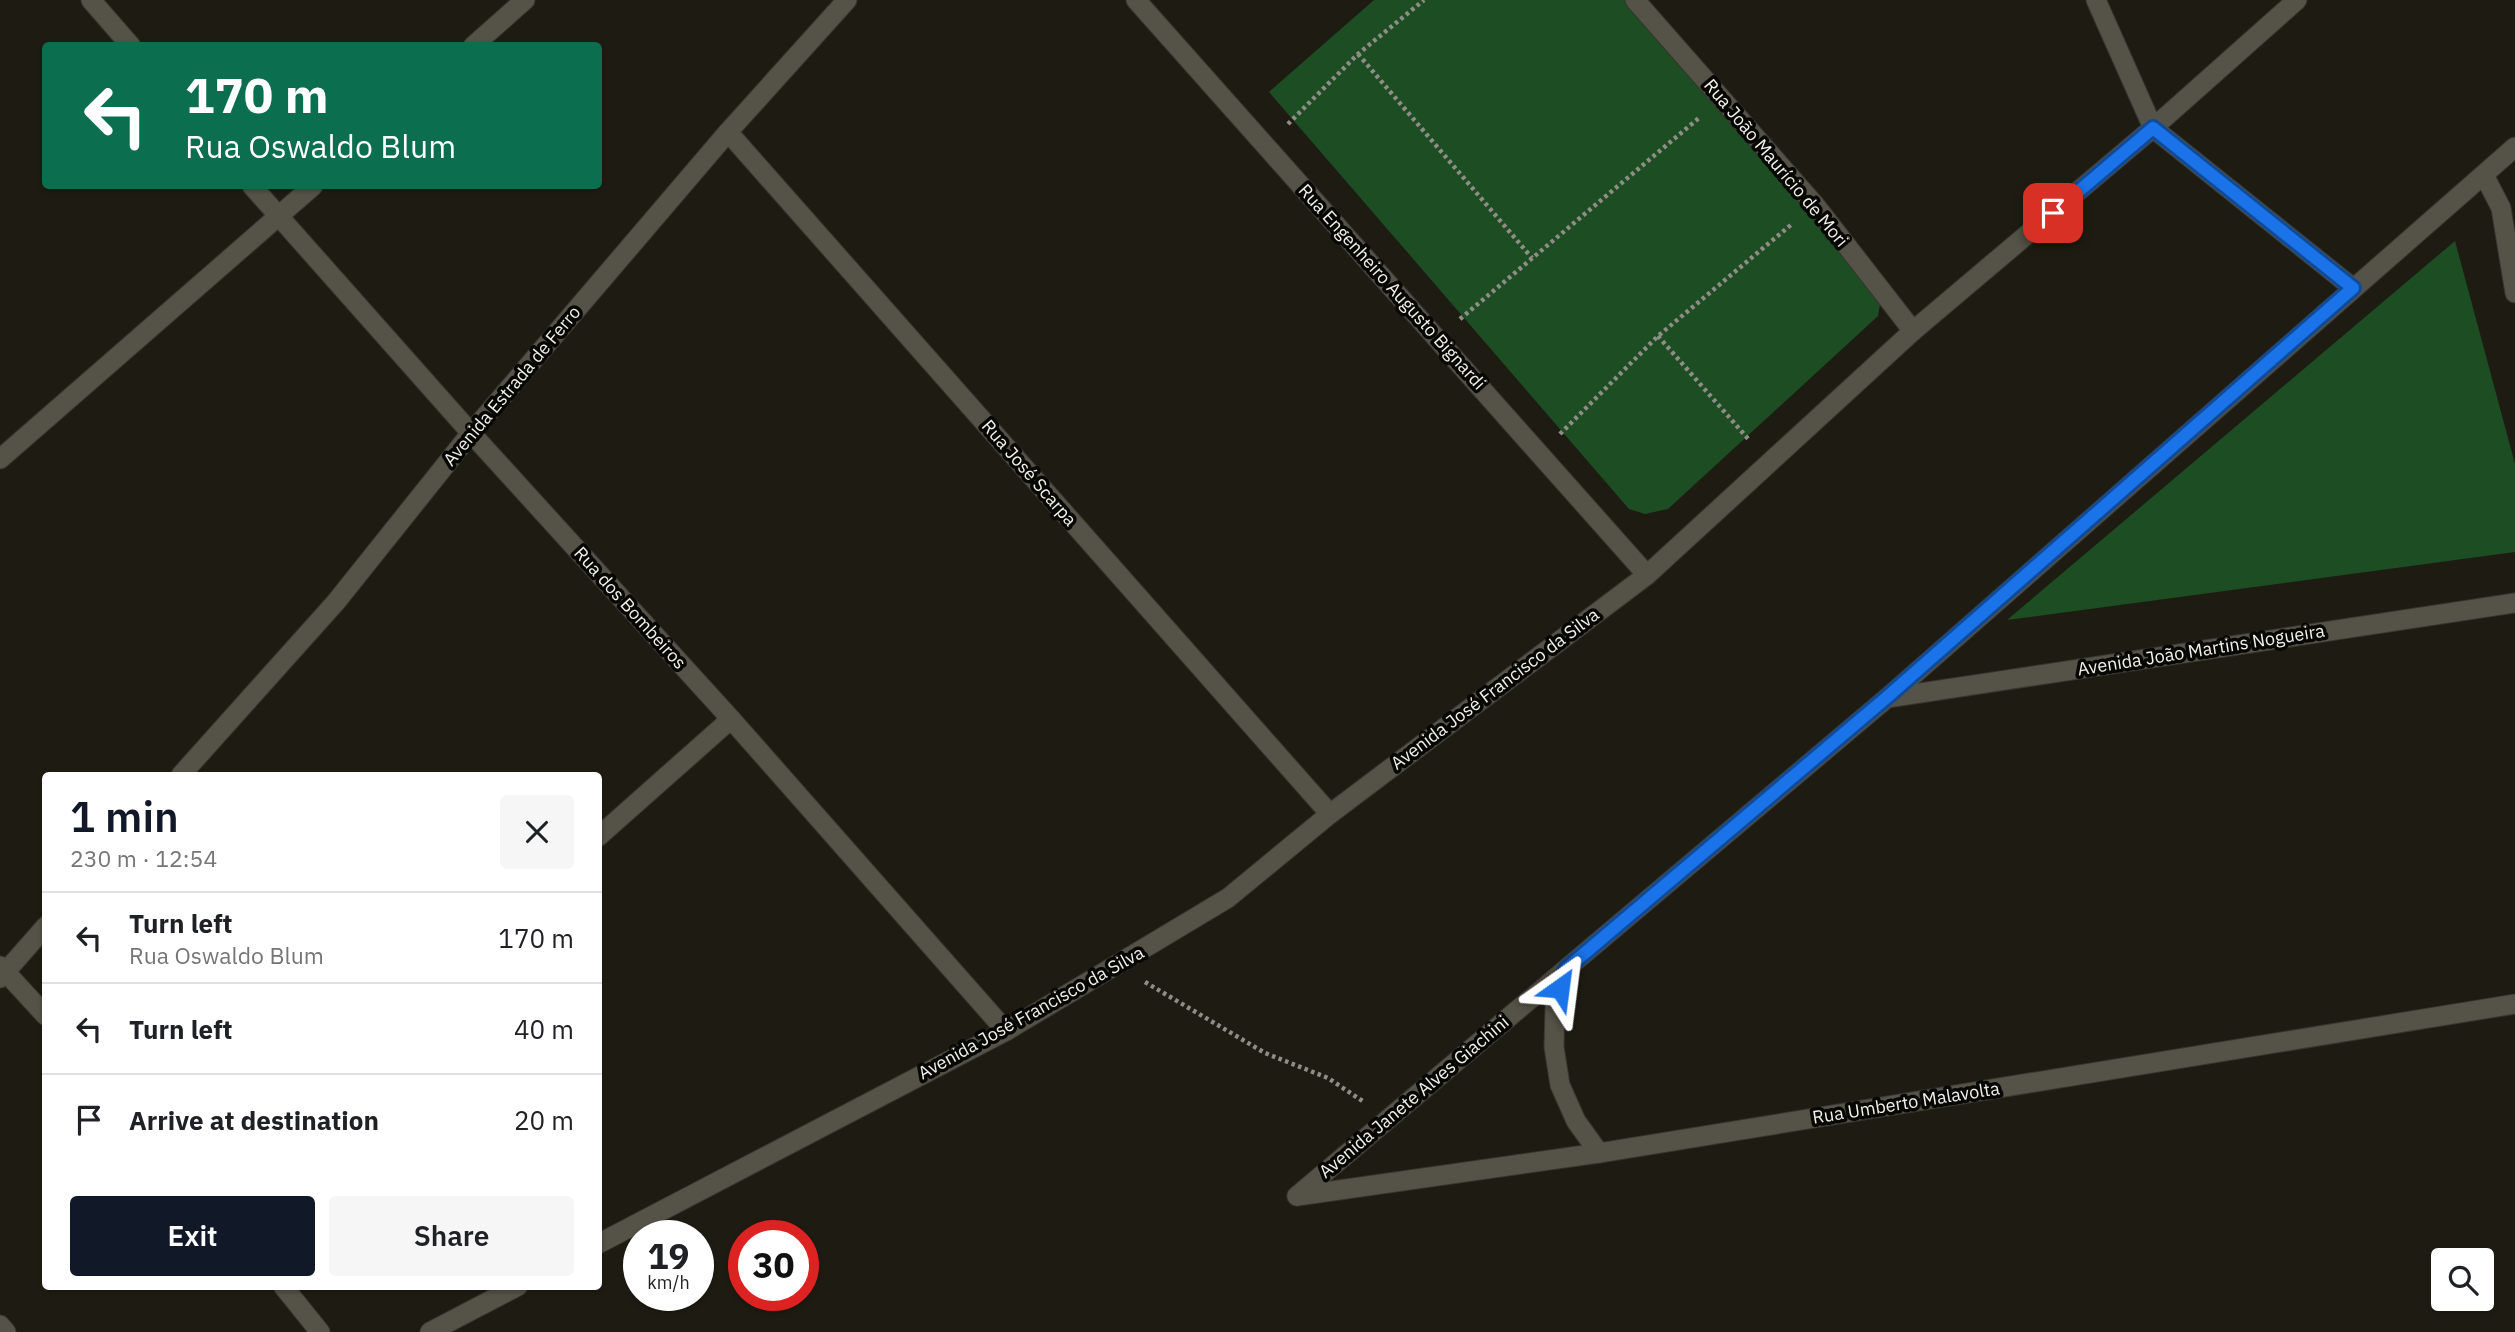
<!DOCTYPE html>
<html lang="en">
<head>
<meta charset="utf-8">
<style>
	:root { --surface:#fff; --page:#f6f6f6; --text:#202124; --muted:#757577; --line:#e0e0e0; --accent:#111827 }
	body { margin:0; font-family:"IBM Plex Sans",sans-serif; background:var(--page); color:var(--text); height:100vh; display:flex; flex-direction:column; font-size:26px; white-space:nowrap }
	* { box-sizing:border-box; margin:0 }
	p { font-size:23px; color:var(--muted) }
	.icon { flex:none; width:38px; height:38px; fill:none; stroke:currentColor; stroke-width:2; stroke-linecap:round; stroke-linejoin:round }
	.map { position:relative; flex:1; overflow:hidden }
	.drawer { position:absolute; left:42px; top:772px; width:560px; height:518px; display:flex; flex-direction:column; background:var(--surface); border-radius:7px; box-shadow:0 2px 5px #0004 }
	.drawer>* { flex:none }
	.hud { position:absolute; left:42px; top:42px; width:560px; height:147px; border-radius:7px; box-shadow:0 2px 5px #0004; background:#0b6e4f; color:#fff; overflow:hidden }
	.buttons { position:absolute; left:2431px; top:1248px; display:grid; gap:14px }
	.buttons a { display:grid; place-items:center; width:63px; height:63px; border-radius:7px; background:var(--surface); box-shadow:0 2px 5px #0004; font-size:35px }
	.speed { position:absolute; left:623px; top:1220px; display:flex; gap:14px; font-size:35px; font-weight:700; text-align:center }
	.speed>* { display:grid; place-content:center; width:91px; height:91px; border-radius:50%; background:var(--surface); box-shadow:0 2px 5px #0004; line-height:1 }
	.speed small { font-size:18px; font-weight:400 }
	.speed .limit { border:10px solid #d22; background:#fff; color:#111 }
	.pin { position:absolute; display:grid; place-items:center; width:60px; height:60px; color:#fff; margin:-30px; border-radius:14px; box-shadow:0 4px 10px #0006 }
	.me { position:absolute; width:77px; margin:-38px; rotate:31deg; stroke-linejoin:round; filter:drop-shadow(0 0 5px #0008) }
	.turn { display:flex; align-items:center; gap:24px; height:147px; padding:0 28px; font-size:32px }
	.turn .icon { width:91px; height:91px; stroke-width:2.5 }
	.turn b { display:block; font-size:49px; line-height:60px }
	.round { display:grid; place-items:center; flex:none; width:74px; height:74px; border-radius:7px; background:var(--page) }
	.headline { display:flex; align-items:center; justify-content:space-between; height:119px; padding:0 28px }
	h1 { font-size:42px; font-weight:600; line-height:52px; color:var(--accent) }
	.button { display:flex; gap:14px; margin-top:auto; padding:14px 28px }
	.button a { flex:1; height:80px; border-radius:7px; background:var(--accent); color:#fff; font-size:28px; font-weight:600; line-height:80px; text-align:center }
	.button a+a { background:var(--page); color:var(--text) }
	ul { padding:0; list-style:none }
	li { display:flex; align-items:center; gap:21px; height:91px; padding:0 28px; border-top:2px solid var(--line) }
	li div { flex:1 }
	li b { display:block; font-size:26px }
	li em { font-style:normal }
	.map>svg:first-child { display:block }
</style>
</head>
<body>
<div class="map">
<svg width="2515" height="1332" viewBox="0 0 2515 1332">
	<rect width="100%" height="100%" fill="#1e1c12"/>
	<g fill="#1c4d23">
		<polygon points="1374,0 1626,0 1876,285 1881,298 1878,316 1668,509 1645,514 1629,509 1269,92"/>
		<polygon points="2455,241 2515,464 2515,552 2007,620"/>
	</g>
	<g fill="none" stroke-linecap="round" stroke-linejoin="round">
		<g stroke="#373630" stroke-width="21">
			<g id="minor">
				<polyline points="91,0 131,46"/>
				<polyline points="1136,0 1647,575"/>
				<polyline points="1635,0 1815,205 1913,331"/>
				<polyline points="2096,0 2153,128 2353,288"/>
				<polyline points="473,46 525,0"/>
				<polyline points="728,132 1330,814"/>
				<polyline points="2484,175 2501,208 2515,293"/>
				<polyline points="252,186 471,433 731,719 1006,1031"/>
				<polyline points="0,459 313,186"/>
				<polyline points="1887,698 2515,603"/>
				<polyline points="598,837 731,719"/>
				<polyline points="0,966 46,1016"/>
				<polyline points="1566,969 1555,1007 1554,1047 1560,1085 1576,1121 1599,1153"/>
				<polyline points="1297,1196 1887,698 2515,147"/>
				<polyline points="1297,1196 1599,1153 2515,1004"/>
				<polyline points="598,1244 1006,1031 1228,898 1330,814 1647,575 1913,331 2153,128 2297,0"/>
				<polyline points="283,1286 320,1332"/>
				<polyline points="0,1325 6,1332"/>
				<polyline points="430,1332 518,1286"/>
			</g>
		</g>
		<g stroke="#373630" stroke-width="21">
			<g id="tertiary">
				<polyline points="181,775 336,602 471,433 728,132 847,0"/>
				<polyline points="0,978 46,926"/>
			</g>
		</g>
		<g stroke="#8f8d85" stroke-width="4.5" stroke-dasharray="3.5 3.5" stroke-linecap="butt">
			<polyline points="1358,54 1532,258"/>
			<polyline points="1288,124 1358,54 1424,0"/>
			<polyline points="1460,319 1700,117"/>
			<polyline points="1658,336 1750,441"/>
			<polyline points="1560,434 1658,336 1792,224"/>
			<polyline points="1145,982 1265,1053 1328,1078 1364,1102"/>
		</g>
		<use href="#minor" stroke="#555347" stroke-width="19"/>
		<use href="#tertiary" stroke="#555347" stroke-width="19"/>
	</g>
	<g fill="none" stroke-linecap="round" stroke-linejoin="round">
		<g stroke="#114b97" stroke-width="18">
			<polyline id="route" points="1560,988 1566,969 1886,698 2353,288 2153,128 2053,213"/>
		</g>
		<use href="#route" stroke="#1a73e8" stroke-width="12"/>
	</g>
	<g text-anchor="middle" stroke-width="7" stroke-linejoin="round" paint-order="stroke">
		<g font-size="18" fill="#f2f1ea" stroke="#070704">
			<text transform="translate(1776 163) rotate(50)" y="6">Rua João Maurício de Mori</text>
			<text transform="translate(1392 287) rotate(48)" y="6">Rua Engenheiro Augusto Bignardi</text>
			<text transform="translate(512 386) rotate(-50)" y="6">Avenida Estrada de Ferro</text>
			<text transform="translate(1029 473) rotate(49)" y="6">Rua José Scarpa</text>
			<text transform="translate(630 608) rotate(48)" y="6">Rua dos Bombeiros</text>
			<text transform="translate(2201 650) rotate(-9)" y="6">Avenida João Martins Nogueira</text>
			<text transform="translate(1495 689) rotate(-37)" y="6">Avenida José Francisco da Silva</text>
			<text transform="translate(1031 1013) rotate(-29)" y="6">Avenida José Francisco da Silva</text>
			<text transform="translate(1414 1097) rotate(-40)" y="6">Avenida Janete Alves Giachini</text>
			<text transform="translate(1906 1103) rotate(-9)" y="6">Rua Umberto Malavolta</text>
		</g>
	</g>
</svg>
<div class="buttons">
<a><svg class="icon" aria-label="search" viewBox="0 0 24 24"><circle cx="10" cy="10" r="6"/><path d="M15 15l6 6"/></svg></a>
</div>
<div class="speed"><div>19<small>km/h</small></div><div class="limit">30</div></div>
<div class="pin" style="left:2053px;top:213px;background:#d93025"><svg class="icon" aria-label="arrive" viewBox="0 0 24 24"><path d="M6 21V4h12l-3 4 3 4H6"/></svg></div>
<svg class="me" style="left:1560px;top:988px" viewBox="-20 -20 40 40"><path d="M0-17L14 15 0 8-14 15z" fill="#1a73e8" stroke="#fff" stroke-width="4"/></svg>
<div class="hud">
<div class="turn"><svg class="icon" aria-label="left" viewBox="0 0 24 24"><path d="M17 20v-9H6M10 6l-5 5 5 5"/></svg><div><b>170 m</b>Rua Oswaldo Blum</div></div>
</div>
<section class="drawer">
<div class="headline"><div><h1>1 min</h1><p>230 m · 12:54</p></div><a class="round"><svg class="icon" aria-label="close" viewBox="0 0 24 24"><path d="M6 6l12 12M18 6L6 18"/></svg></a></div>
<ul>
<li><svg class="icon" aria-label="left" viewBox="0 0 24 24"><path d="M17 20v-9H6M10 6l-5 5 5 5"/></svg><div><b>Turn left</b><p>Rua Oswaldo Blum</p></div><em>170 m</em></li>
<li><svg class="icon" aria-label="left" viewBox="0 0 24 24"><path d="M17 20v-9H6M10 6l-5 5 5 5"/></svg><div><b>Turn left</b></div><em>40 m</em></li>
<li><svg class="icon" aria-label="arrive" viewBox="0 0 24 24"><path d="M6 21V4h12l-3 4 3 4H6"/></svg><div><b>Arrive at destination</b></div><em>20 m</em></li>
</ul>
<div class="button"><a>Exit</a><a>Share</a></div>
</section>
</div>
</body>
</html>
